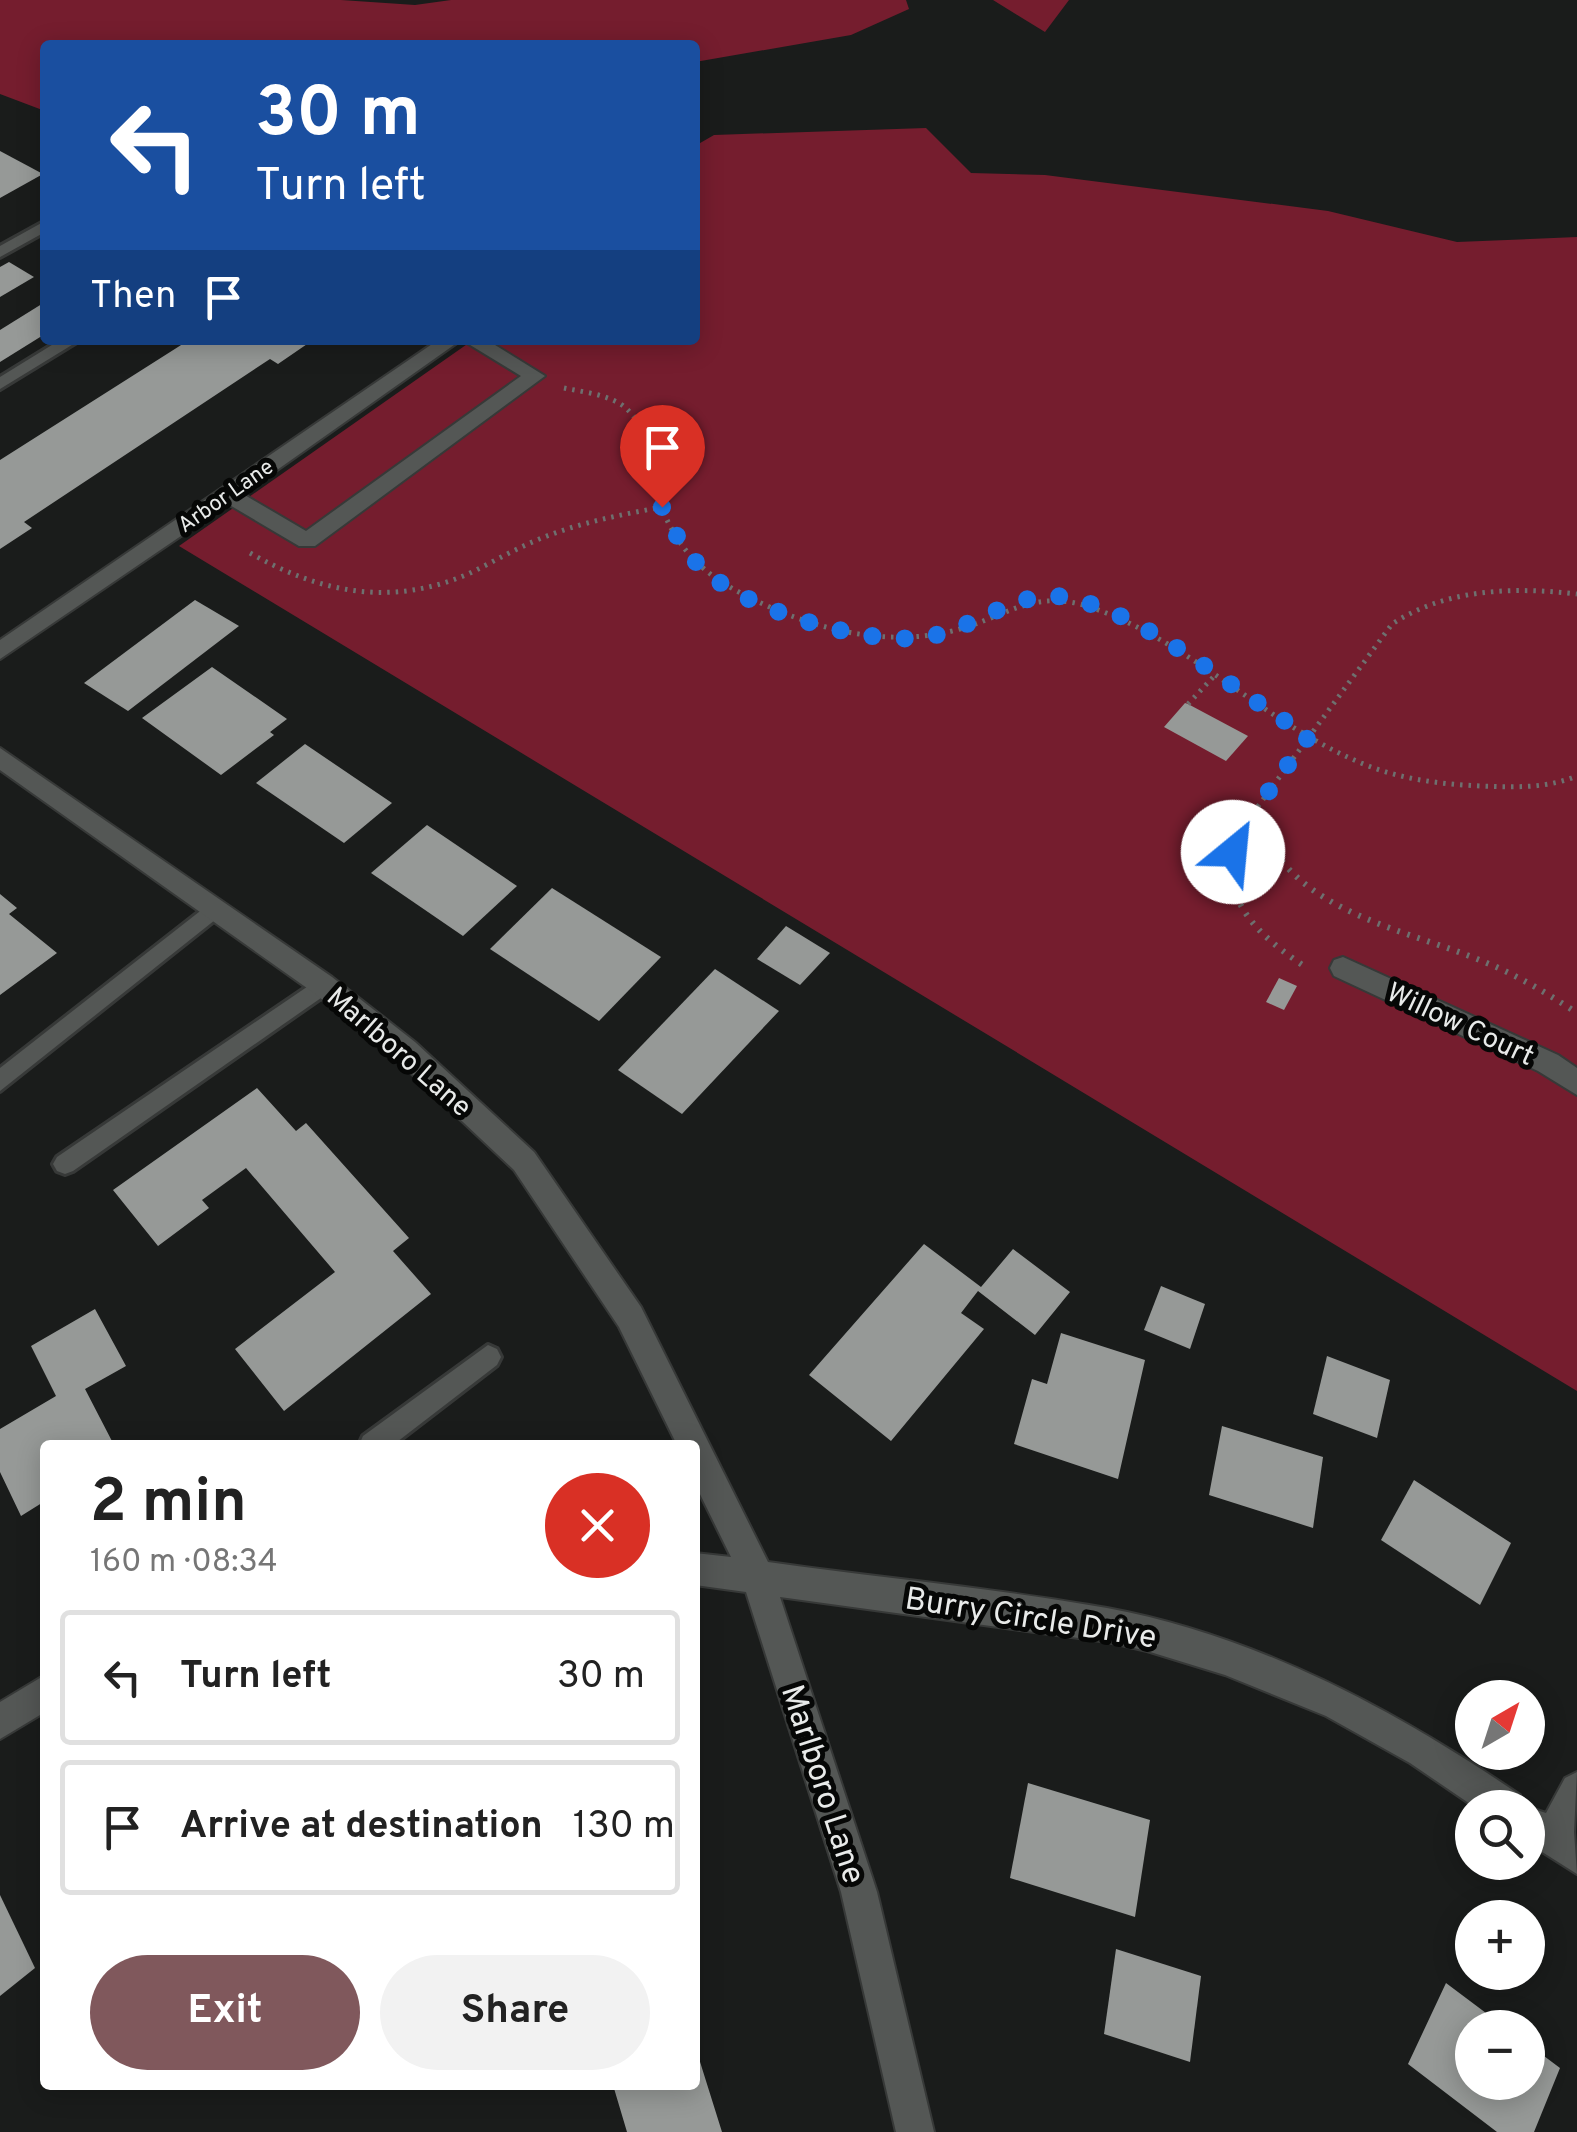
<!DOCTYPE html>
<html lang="en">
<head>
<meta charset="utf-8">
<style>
	:root { --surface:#fff; --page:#f2f2f2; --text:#222; --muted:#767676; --line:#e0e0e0; --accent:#80585c }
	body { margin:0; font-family:Overpass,sans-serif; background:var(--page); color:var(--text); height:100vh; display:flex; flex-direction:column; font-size:38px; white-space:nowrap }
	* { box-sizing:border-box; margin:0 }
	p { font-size:32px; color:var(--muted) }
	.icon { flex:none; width:55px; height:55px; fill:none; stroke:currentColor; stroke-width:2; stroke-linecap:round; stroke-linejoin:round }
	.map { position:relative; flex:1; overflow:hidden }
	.panel { position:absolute; left:40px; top:1440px; width:660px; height:650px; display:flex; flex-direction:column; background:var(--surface); border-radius:10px; box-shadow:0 5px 25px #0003 }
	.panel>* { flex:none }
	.banner { position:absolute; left:40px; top:40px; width:660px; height:305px; border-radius:10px; box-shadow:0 5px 25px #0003; background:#1a4fa0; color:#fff; overflow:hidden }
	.needle { width:65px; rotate:39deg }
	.controls { position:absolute; left:1455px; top:1680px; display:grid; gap:20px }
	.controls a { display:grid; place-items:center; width:90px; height:90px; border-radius:50%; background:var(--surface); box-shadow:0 5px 25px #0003; font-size:50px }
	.pin { position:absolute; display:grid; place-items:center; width:85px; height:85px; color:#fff; margin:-102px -42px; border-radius:50% 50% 50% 0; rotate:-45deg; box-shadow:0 0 10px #0007 }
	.pin .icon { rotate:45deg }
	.me { position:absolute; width:110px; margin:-55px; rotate:28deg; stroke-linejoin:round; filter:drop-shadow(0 0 8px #0008) }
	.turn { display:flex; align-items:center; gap:35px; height:210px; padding:0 50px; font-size:45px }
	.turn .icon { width:130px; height:130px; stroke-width:2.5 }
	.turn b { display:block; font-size:70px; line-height:85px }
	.then { display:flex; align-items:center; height:95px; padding:0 50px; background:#0003; gap:20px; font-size:38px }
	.round { display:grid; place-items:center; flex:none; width:105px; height:105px; border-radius:52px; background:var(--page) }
	.head { display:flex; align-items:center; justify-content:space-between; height:170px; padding:0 50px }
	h1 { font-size:60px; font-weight:700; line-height:75px }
	.cta { display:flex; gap:20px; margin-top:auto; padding:20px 50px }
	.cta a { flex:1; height:115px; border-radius:60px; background:var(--accent); color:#fff; font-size:40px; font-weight:700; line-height:115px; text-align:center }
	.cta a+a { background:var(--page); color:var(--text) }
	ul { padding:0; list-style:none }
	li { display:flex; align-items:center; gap:30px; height:135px; margin:0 20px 15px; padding:0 30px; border:5px solid var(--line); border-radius:10px }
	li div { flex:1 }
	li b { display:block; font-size:38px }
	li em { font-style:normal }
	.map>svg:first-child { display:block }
</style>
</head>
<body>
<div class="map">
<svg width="1577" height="2132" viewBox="0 0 1577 2132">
	<rect width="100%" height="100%" fill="#1a1c1b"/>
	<g fill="#751d2e">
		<polygon points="0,0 341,0 415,5 451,0 906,0 909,9 851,35 695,62 695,45 45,45 45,111 0,94"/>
		<polygon points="993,0 1069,0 1045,32"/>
		<polygon points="926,128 971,173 1045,175 1328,211 1457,242 1577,237 1577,1391 179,546 473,340 695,340 695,146 714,135"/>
	</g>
	<g fill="#969997">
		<polygon points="0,151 43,174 0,198"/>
		<polygon points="9,262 34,277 0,297 0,267"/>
		<polygon points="45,302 45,334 0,362 0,330"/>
		<polygon points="189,340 313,340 278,364 270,359 24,522 32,528 0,549 0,460"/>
		<polygon points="195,600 239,626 128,711 84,683"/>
		<polygon points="212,667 287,719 270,732 274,735 221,775 142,718"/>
		<polygon points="1185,703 1188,704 1248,736 1226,761 1164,727"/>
		<polygon points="305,744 392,803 344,843 256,783"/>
		<polygon points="427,825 517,886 463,936 371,873"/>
		<polygon points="552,888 661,957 599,1021 490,949"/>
		<polygon points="0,894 17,908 9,914 57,953 0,995"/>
		<polygon points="786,926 830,953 800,985 757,959"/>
		<polygon points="715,969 779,1011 682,1114 618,1070"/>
		<polygon points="1279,978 1297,986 1284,1010 1266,1002"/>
		<polygon points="257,1088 296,1131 306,1123 409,1238 393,1251 431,1294 284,1411 235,1349 335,1272 246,1168 202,1200 209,1208 158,1246 113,1190"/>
		<polygon points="924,1244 981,1287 1013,1249 1070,1292 1035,1335 978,1291 961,1313 984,1329 891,1441 809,1375"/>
		<polygon points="1161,1286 1205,1304 1190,1349 1144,1330"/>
		<polygon points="95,1309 126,1366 85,1389 114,1445 45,1445 45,1501 21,1516 0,1472 0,1429 56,1396 31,1346"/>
		<polygon points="1061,1333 1145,1360 1118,1479 1014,1444 1032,1379 1047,1384"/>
		<polygon points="1327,1356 1390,1380 1377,1438 1313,1414"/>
		<polygon points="1222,1426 1323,1457 1313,1528 1209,1495"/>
		<polygon points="1414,1480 1511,1543 1480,1605 1381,1540"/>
		<polygon points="1028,1783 1150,1820 1135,1917 1010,1878"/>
		<polygon points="0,1895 35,1968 0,1996"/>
		<polygon points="1116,1949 1201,1976 1190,2062 1104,2034"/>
		<polygon points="1446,1983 1506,2028 1472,2028 1472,2082 1528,2082 1528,2044 1560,2068 1534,2132 1497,2132 1408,2064"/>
		<polygon points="696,2049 722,2132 627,2132 613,2085 695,2085"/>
	</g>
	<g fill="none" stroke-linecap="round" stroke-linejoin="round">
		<g stroke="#373938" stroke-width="6">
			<g id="service">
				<polygon points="45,221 45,232 0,257 0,246"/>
				<polygon points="60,340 80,340 0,389 0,377"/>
				<polygon points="213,901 220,904 224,910 220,916 0,1091 0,1068"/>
				<polygon points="323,976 331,979 334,985 331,991 73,1171 65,1174 57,1171 53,1164 57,1157"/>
				<polygon points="488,1345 497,1349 501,1357 497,1365 393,1445 359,1445 363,1436"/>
			</g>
		</g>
		<g stroke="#373938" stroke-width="4">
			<g id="minor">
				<polygon points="438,340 461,340 243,494 306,531 521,376 462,340 487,340 545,376 315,546 299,546 228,504 0,659 0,640"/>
				<path d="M0 748 332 977 415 1042 534 1152 641 1307 768 1562C880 1578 995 1588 1107 1608 1258 1636 1395 1710 1520 1795L1524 1806 1546 1813 1565 1778 1577 1772 1574 1832 1577 1874 1528 1843V1808H1476L1410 1763 1326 1716 1225 1675 1147 1651 1108 1642 780 1597 877 1892 934 2132H896L841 1892 746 1592 695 1585V1553L731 1557 695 1484V1445H677L619 1327 514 1170 395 1058 314 993 0 770Z"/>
				<polygon points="1343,957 1558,1055 1577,1068 1577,1095 1538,1071 1334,976 1330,968 1334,960"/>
				<polygon points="45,1675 45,1712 0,1739 0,1702"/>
			</g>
		</g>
		<g stroke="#6e706f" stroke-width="5" stroke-dasharray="2.5 6" stroke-linecap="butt">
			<path d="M564 388C583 392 605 394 622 405 651 427 651 462 658 494 669 538 697 570 737 591 800 625 876 648 948 632 1004 620 1031 586 1093 608 1192 643 1265 723 1361 763 1399 779 1439 784 1480 786 1513 787 1545 789 1577 776"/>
			<path d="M250 553C321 593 391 607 468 574 491 563 513 550 537 540 577 523 620 515 662 507"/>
			<polyline points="1188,704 1217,673"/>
			<polyline points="1256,810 1267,836"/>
			<path d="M1241 836 1256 809 1392 624C1447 588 1514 587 1577 594"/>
		</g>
		<g stroke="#6e706f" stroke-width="6" stroke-dasharray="2.5 8" stroke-linecap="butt">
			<path d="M1243 834C1210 895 1260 937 1307 968"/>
			<path d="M1266 834C1299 913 1411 931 1482 961 1515 974 1547 993 1577 1013"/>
		</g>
		<use href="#service" fill="#545755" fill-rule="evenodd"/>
		<use href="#minor" fill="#545755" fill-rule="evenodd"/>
	</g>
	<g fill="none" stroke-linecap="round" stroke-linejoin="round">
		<path stroke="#1a73e8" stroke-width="18" stroke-dasharray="0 32.4" d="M662 507C673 530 685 553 704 570 748 611 867 646 926 637 973 630 1016 589 1064 597 1144 611 1240 696 1309 736L1256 809 1233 852"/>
	</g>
	<g text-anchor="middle" stroke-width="10" stroke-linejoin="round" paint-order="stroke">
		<g font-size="22" fill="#e8eae9" stroke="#060706">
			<text transform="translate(225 495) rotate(-35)" y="8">Arbor Lane</text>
		</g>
		<g font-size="28" fill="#e8eae9" stroke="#060706">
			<text transform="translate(1461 1023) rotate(25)" y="10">Willow Court</text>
			<text transform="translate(400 1051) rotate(41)" y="10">Marlboro Lane</text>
		</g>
		<g font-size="32" fill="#e8eae9" stroke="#060706">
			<text transform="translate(1031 1617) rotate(9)" y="11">Burry Circle Drive</text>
			<text transform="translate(824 1784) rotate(72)" y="11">Marlboro Lane</text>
		</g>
	</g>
</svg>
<div class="controls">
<a><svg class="needle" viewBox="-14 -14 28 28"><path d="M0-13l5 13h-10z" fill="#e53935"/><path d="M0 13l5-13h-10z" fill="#767676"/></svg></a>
<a><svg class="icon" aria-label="search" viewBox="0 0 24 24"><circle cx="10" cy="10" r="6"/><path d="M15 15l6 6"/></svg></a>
<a>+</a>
<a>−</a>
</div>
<div class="pin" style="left:662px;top:507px;background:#d93025"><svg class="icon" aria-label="arrive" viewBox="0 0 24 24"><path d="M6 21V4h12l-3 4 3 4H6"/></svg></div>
<svg class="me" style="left:1233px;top:852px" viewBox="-20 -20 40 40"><circle r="19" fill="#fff"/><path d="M0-13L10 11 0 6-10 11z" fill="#1a73e8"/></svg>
<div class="banner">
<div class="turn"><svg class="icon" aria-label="left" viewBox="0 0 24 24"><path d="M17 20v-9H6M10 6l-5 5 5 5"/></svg><div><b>30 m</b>Turn left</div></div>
<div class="then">Then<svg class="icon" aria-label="arrive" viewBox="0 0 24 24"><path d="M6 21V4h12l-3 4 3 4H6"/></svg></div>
</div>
<section class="panel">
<div class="head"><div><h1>2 min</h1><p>160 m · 08:34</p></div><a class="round" style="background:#d93025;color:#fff"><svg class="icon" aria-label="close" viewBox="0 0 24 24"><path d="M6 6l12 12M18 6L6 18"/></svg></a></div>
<ul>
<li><svg class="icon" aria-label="left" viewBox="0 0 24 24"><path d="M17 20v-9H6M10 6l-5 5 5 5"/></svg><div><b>Turn left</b></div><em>30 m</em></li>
<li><svg class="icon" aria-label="arrive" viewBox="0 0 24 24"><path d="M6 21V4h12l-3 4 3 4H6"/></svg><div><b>Arrive at destination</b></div><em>130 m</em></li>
</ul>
<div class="cta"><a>Exit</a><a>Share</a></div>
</section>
</div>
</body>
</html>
